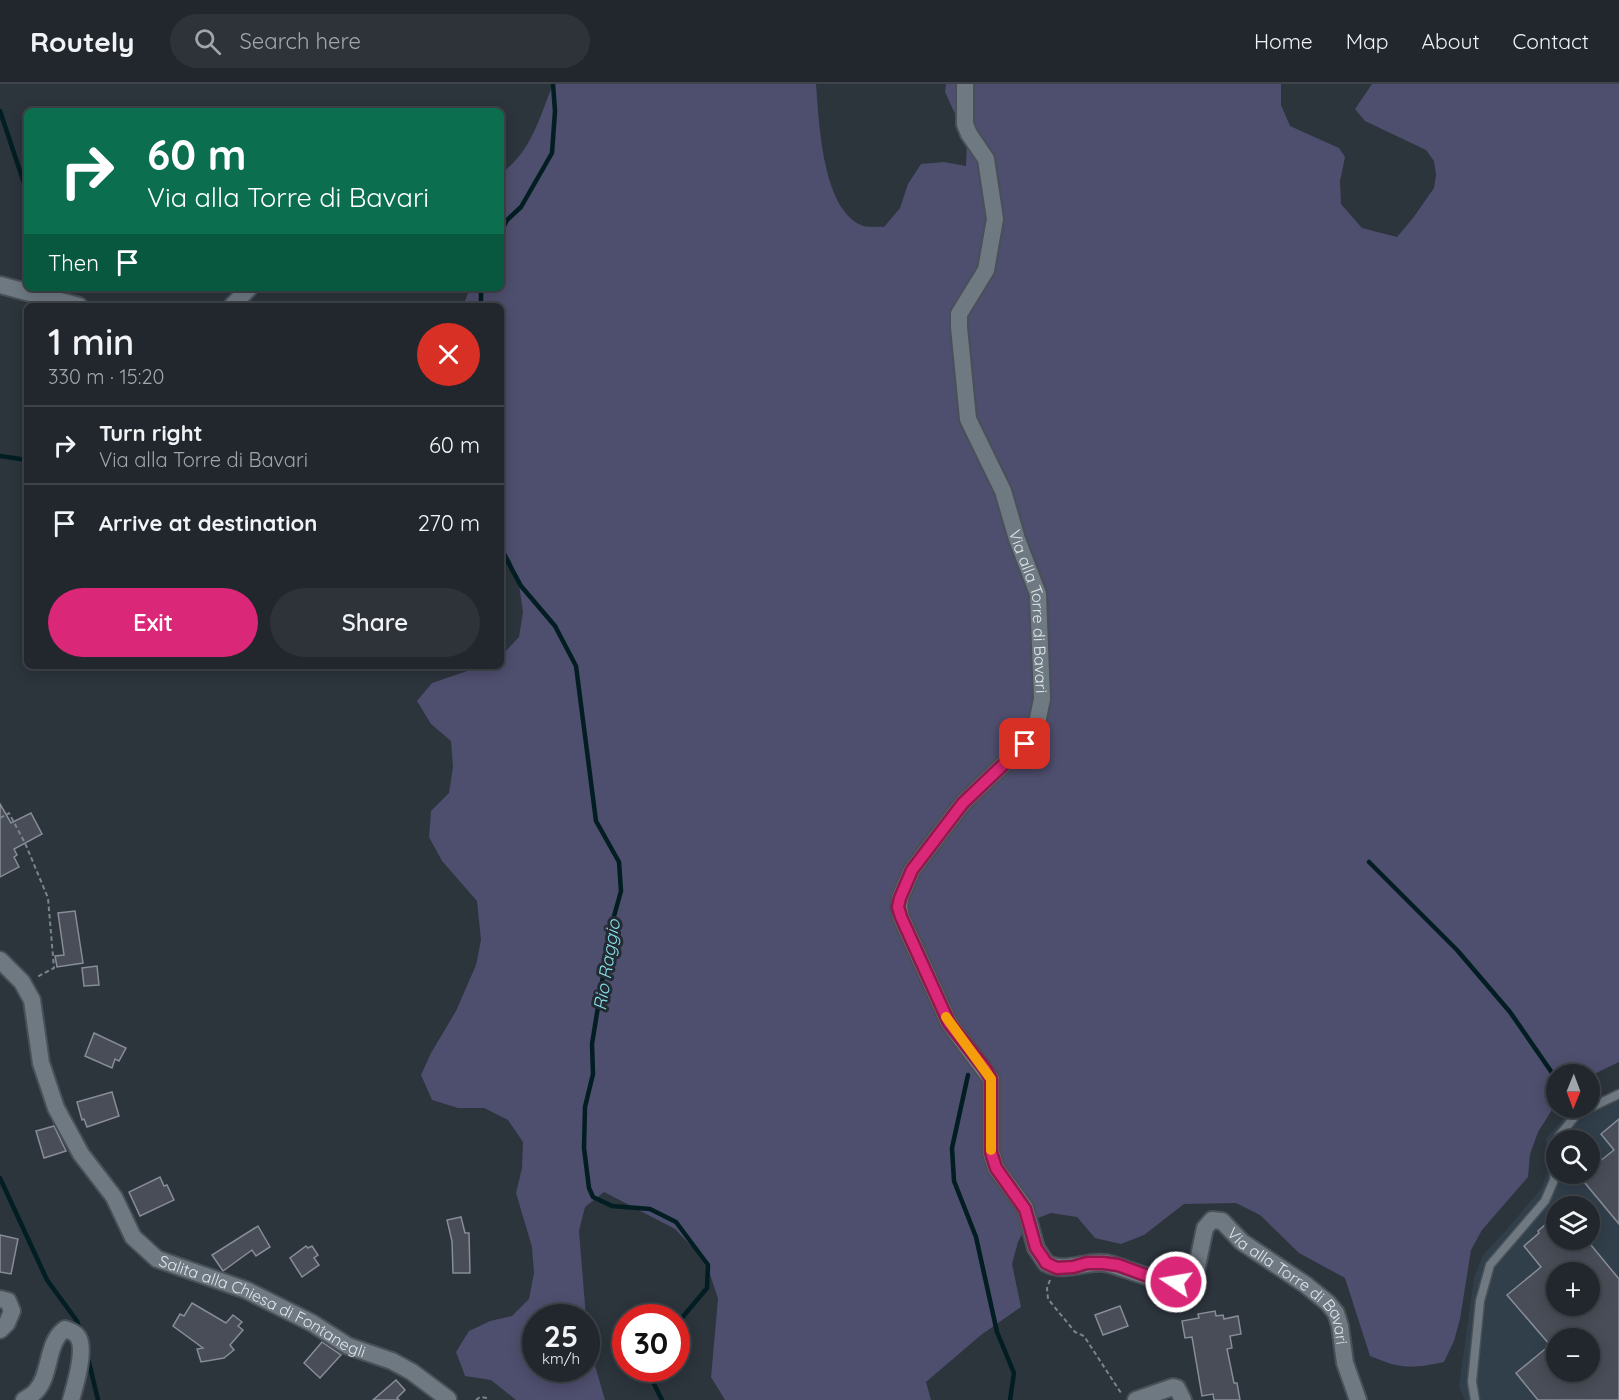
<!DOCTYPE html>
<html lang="en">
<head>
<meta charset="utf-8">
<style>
	:root { --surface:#21272d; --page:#2d3339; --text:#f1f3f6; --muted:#a2a5aa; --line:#3e4449; --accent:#db2777 }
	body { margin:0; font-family:Quicksand,sans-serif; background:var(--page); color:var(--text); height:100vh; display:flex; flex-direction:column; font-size:22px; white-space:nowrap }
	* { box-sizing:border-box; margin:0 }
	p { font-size:20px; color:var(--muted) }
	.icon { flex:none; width:33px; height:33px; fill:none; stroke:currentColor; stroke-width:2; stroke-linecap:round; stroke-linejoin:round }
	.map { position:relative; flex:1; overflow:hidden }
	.details { position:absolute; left:24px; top:219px; width:480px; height:366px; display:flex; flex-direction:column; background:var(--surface); border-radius:9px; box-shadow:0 3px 15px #0003,0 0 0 2px var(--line) }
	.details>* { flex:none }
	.guide { position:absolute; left:24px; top:24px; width:480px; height:183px; border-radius:9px; box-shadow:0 3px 15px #0003,0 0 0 2px var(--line); background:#0b6e4f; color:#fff; overflow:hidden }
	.needle { width:39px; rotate:181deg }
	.buttons { position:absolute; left:1546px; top:980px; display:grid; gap:12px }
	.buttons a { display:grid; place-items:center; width:54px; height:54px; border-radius:50%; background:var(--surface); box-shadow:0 3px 15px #0003,0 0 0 2px var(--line); font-size:30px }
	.speed { position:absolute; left:522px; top:1220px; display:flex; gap:12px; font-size:30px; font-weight:700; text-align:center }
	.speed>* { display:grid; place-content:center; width:78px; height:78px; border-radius:50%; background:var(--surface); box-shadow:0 3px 15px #0003,0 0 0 2px var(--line); line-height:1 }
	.speed small { font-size:15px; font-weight:400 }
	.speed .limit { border:9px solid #d22; background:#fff; color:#111 }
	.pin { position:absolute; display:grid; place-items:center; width:51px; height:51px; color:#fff; margin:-26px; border-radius:12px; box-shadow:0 3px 9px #0006 }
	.me { position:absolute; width:66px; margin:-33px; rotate:282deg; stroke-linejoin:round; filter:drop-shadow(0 0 4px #0008) }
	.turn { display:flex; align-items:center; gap:21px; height:126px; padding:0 24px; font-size:27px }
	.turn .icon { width:78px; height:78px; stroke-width:2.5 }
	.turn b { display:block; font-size:42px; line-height:51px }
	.then { display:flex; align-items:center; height:57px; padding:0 24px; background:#0003; gap:12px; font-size:22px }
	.round { display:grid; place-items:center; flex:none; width:63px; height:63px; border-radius:32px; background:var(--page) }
	.headline { display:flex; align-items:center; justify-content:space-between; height:102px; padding:0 24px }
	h1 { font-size:36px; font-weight:600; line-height:45px }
	.action { display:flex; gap:12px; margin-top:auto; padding:12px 24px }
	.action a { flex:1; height:69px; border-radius:36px; background:var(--accent); color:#fff; font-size:24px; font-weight:600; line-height:69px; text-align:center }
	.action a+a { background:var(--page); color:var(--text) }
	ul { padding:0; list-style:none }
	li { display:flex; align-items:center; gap:18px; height:78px; padding:0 24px; border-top:2px solid var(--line) }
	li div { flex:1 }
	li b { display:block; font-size:22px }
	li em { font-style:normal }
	header { display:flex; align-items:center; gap:36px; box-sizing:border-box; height:84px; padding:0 30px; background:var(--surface); border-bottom:2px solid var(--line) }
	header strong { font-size:28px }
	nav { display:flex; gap:33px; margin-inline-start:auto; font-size:21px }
	.search { width:420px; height:54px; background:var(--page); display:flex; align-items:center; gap:15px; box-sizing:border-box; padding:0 21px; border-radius:33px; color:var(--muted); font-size:22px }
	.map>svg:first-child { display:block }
</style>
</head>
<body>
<header>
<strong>Routely</strong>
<div class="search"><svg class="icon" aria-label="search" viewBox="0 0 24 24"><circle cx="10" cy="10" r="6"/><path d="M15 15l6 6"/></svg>Search here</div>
<nav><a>Home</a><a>Map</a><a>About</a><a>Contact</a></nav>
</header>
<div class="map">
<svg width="1619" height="1316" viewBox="0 0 1619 1316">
	<rect width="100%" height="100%" fill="#2c343c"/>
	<path fill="#313f4b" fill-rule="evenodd" d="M1619 1009V1316H1465L1459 1303 1474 1194 1483 1171 1508 1144 1541 1105 1547 1089 1546 1054 1564 1034ZM1557 1056H1590V1089H1557ZM1557 1122H1590V1155H1557ZM1557 1188H1590V1221H1557ZM1557 1254H1590V1287H1557Z"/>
	<path fill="#4e4e6e" d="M553 0H816C819 37 822 124 861 141 867 144 878 142 884 143L900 124 908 100 921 80 944 78 966 82 967 56 945 8 946 0H1281V21L1290 42 1339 64 1345 73 1340 97 1341 120 1362 144 1397 153 1413 134 1434 104 1436 91 1434 77 1426 66 1365 37 1355 25 1372 0H1619V978L1590 992V990H1557V1018L1538 1048 1530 1070 1528 1093 1482 1146 1471 1166 1460 1235 1454 1257 1444 1278C1411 1285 1401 1285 1370 1272L1345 1194 1299 1169 1260 1131 1236 1119 1184 1120 1144 1151 1121 1160 1095 1154 1077 1133 1051 1129 1028 1138 1018 1158 1012 1180 1021 1223 981 1251 926 1298 931 1316H725L711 1293 718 1215 709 1187 693 1164 675 1145 604 1108 585 1123 579 1147 586 1233H536V1284H586L587 1235 589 1261 605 1316H516L491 1296 465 1292 456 1268 469 1247 490 1237 512 1232 529 1215 534 1189 532 1163 516 1109 522 1084 523 1058 508 1036 484 1024H458L432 1016 421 991 431 969 456 927 476 881 481 856 477 817 442 777 429 753 431 727 449 709 453 683 451 657 431 640 417 617 432 599 482 582H501V572L519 553 523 528 519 501 511 477 501 460V222H463L470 204H501V89C531 69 540 32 553 0Z"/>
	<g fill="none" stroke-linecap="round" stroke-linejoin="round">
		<g stroke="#021e22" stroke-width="4.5">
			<polyline points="0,27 27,108"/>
			<polyline points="501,148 507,136 521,123 552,69 555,27 553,0"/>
			<polyline points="481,204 481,222"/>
			<polyline points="33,218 34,222"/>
			<polyline points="0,372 27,376"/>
			<polyline points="501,465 521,502 555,542 576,582 596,737 619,778 621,807 611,843 592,960 593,990 585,1023 584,1064 589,1104 593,1113 612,1122 650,1125 676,1138 708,1181 707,1204 676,1241"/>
			<polyline points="1369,778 1457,866 1510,928 1557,996"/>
			<polyline points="968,991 952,1064 954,1097 976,1153 997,1248 1014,1289 1010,1316"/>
			<polyline points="0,1094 47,1196 77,1237 80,1247"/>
			<polyline points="87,1270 98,1316"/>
			<polyline points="654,1284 651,1294 662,1316"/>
		</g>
	</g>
	<g fill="#484d57" stroke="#878c98" stroke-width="1.5" fill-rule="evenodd">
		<polygon points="0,720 11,739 31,729 42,750 14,765 17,771 14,773 19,783 0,793"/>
		<polygon points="75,827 83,879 57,883 55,872 64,871 58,829"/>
		<polygon points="97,882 99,901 84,902 82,884"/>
		<polygon points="94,949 126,964 119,977 115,975 112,984 85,972"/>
		<polygon points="112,1008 119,1032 87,1043 84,1035 82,1036 77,1018"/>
		<polygon points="1619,1035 1619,1140 1580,1093 1585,1089 1590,1089 1590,1085 1614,1066 1601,1050"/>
		<polygon points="54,1042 66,1067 44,1074 36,1047"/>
		<polygon points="160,1093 164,1102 167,1101 174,1116 140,1132 129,1108"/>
		<polygon points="461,1133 465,1149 469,1149 470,1189 453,1189 452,1157 447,1136"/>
		<path d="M1546 1140 1565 1162 1574 1155H1586L1619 1195V1316H1538L1516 1289 1550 1261 1507 1211 1541 1183 1524 1162 1539 1149 1538 1147ZM1557 1188H1590V1221H1557ZM1557 1254H1590V1287H1557Z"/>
		<polygon points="258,1142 270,1163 256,1172 252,1166 223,1187 212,1171"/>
		<polygon points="0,1151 18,1155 11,1190 0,1188"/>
		<polygon points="306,1162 308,1164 312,1162 318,1171 314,1174 319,1181 302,1193 290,1174"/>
		<polygon points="192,1219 226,1239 233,1231 242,1238 238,1242 243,1246 230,1261 234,1266 224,1274 201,1278 197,1265 203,1264 173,1242 180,1230 184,1232"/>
		<polygon points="1120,1222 1128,1242 1103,1251 1095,1231"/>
		<polygon points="1215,1227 1216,1232 1223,1231 1224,1235 1238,1232 1241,1250 1230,1252 1232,1264 1227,1265 1234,1299 1237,1299 1240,1316 1214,1316 1213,1310 1202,1312 1192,1253 1185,1254 1182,1237 1199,1234 1198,1230"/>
		<polygon points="322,1258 341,1271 320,1294 304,1279"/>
		<polygon points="396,1296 405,1306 397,1314 399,1316 373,1316"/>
	</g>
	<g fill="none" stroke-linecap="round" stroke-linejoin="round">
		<g stroke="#495057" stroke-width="11">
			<g id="service">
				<polyline points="1559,1056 1559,1052 1577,1030 1619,1010"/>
				<polyline points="1475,1316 1472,1298 1480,1217 1490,1181 1545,1117 1554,1096 1557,1070"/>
			</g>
		</g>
		<g stroke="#495057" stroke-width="20">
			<g id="minor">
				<path id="s1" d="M965 0V40L969 50 986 75 995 135 986 186 959 230V243L968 335 1003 407 1017 455 1038 510 1042 615 1037 639 1025 660 963 719 912 786 900 814 899 823 901 833 949 939 991 995V1068L996 1084 1025 1124 1036 1164 1046 1179C1065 1190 1085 1176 1105 1179 1126 1182 1183 1214 1196 1187L1205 1144 1212 1136 1222 1137 1242 1158 1306 1201 1328 1219 1336 1229 1340 1242 1345 1279 1358 1316"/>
				<polyline points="0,201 79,222"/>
				<polyline points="232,222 249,204"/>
				<path id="s2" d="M0 876 22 898 32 916 41 979 56 1024 81 1070 114 1113 133 1153 157 1175 246 1206 312 1239 348 1262 392 1277 412 1288 448 1315"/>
				<polyline points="1136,1316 1173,1303 1177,1304 1183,1316"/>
			</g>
		</g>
		<g stroke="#495057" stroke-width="20">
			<g id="tertiary">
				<polyline points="0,1215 8,1217 12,1227 7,1239 0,1246"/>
				<path d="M24 1316C28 1313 33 1311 36 1307 51 1292 46 1258 65 1245 70 1247 75 1248 78 1253 86 1266 75 1302 71 1316"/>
			</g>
		</g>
		<g stroke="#7d848a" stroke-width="2" stroke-dasharray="4.5 3" stroke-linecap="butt">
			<polyline points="0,734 9,729 25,759 48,814 54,884 37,893"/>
			<polyline points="1050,1196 1047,1204 1048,1215 1075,1248 1084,1252 1121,1309"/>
			<polyline points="476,1316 480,1313 487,1314 489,1316"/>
		</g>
		<use href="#service" stroke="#6f7982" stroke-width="8"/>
		<use href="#minor" stroke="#6f7982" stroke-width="16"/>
		<use href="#tertiary" stroke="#6f7982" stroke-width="16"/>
	</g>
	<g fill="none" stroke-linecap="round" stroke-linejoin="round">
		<g stroke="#8e194d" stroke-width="15">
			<polyline id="route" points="1025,660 963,719 912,786 900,814 898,823 901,833 949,939 985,985 991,995 991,1068 996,1084 1025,1125 1036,1164 1043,1174 1046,1179 1057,1184 1073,1183 1087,1179 1103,1179 1118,1181 1156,1195 1176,1198"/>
		</g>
		<use href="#route" stroke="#db2777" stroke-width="10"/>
		<polyline stroke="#f59e0b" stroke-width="10" points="946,933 991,995 991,1066"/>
	</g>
	<g text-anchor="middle" stroke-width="6" stroke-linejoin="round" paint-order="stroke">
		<g font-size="16" fill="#dfe5ea" stroke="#222a32">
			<text dy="6" stroke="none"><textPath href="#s1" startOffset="555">Via alla Torre di Bavari</textPath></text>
			<text dy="6" stroke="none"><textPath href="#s1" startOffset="1616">Via alla Torre di Bavari</textPath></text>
			<text dy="6" stroke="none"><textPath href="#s2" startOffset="462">Salita alla Chiesa di Fontanegli</textPath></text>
		</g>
		<g font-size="18" font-style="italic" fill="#88e1ed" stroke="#222a32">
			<text transform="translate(607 881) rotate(-81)" y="6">Rio Raggio</text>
		</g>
	</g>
</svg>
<div class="buttons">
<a><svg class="needle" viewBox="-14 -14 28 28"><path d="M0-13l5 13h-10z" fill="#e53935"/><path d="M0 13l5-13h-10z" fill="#a2a5aa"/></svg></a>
<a><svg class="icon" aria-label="search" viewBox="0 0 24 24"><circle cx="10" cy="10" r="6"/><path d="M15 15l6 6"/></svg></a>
<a><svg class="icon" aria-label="layers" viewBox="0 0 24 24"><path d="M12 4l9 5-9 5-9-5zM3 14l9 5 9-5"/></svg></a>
<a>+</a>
<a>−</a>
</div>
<div class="speed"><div>25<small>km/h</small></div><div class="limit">30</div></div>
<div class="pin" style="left:1025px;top:660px;background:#d93025"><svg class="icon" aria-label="arrive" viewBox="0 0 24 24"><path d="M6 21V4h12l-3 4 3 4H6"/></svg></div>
<svg class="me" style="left:1176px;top:1198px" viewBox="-20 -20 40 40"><circle r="17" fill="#db2777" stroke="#fff" stroke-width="3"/><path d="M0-11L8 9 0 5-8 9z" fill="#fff"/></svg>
<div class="guide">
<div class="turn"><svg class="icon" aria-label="right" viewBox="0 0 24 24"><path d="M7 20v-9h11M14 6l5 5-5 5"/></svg><div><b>60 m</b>Via alla Torre di Bavari</div></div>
<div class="then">Then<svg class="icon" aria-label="arrive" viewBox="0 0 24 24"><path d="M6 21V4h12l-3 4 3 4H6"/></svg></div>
</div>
<section class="details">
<div class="headline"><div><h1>1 min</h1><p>330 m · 15:20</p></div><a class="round" style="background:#d93025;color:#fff"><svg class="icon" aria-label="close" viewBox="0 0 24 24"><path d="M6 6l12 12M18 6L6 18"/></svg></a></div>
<ul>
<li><svg class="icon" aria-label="right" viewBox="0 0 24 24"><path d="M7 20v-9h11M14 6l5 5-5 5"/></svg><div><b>Turn right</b><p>Via alla Torre di Bavari</p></div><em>60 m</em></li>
<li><svg class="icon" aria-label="arrive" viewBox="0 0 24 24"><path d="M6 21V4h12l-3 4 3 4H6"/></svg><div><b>Arrive at destination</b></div><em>270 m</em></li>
</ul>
<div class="action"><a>Exit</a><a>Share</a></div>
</section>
</div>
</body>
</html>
